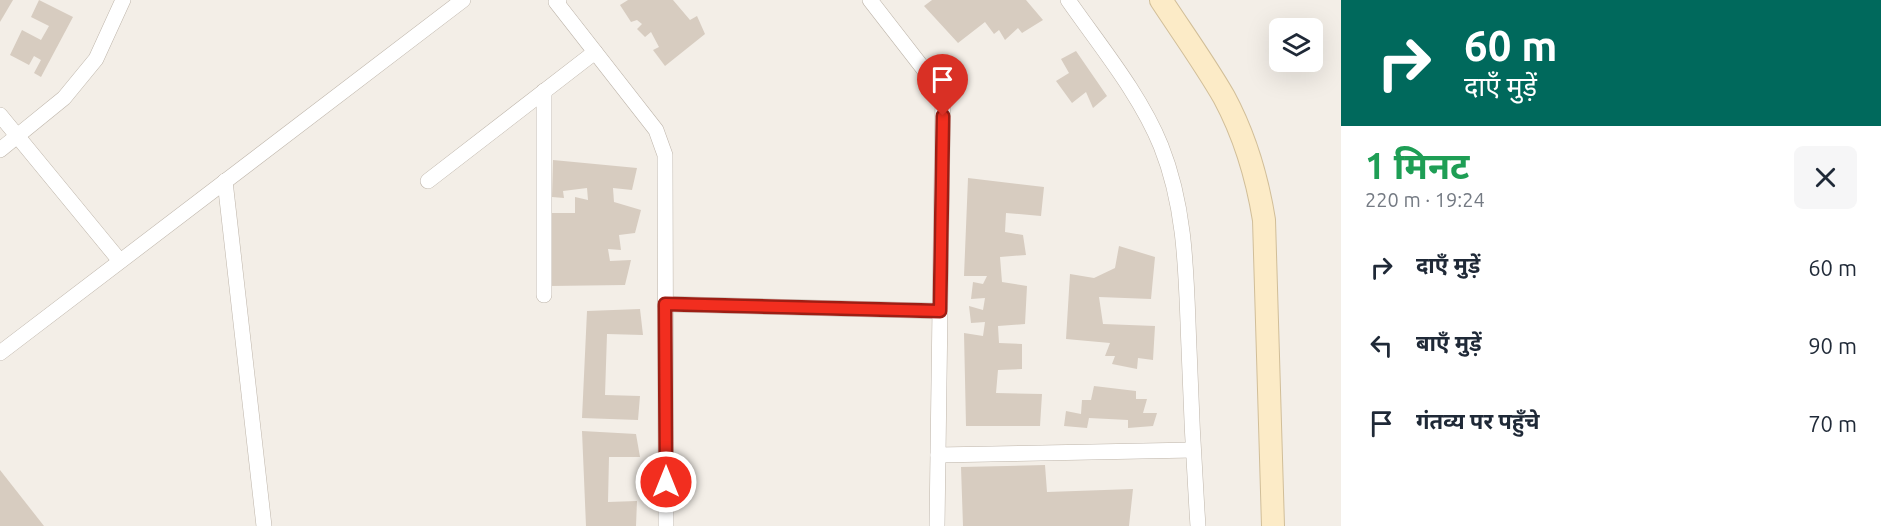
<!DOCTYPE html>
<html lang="hi">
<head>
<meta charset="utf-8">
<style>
	:root { --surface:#fff; --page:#f6f6f7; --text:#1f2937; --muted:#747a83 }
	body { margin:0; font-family:Ubuntu,"Noto Sans Devanagari",sans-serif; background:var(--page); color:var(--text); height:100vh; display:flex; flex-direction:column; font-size:22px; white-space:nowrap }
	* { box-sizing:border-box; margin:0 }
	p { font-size:20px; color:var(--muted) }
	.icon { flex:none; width:33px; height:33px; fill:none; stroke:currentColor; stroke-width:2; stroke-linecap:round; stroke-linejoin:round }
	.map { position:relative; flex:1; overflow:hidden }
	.drawer { display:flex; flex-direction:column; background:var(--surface); width:540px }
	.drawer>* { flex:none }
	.top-card { background:#00695c; color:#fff; overflow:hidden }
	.tools { position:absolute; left:1269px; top:18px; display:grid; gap:12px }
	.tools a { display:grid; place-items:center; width:54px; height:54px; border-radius:9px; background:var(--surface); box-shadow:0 6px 24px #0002; font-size:30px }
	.pin { position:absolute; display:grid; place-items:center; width:51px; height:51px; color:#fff; margin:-62px -26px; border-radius:50% 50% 50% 0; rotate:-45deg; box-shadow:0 0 6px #0007 }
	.pin .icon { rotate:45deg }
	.me { position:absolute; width:66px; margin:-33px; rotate:0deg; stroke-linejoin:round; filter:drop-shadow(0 0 4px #0008) }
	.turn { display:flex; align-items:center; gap:21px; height:126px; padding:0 24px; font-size:27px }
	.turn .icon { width:78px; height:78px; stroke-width:2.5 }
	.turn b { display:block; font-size:42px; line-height:51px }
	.round { display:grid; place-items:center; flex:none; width:63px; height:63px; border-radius:9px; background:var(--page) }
	.overview { display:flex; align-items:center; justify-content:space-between; height:102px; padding:0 24px }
	h1 { font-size:36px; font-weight:700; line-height:45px; color:#1e9e55 }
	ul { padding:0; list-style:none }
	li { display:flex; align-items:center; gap:18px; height:78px; padding:0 24px }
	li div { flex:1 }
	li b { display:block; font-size:22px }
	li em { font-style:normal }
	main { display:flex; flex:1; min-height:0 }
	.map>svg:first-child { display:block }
</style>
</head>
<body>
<main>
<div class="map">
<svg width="1341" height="526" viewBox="0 0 1341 526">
	<rect width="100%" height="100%" fill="#f3eee7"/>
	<g fill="#d7ccc0">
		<polygon points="0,0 13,0 0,22"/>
		<polygon points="39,0 73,17 41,77 34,73 41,60 34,56 29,65 10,55 22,30 41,40 49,26 31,17"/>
		<polygon points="628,0 673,0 690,20 697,16 705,34 665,66 653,50 659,47 651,32 645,37 637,29 642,24 637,20 631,22 620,5"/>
		<polygon points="932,0 1026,0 1043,20 1022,33 1018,28 1005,40 999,30 994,34 985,22 958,43 924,6"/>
		<polygon points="1076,51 1107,96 1093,108 1086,92 1072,103 1056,81 1069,73 1061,59"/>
		<polygon points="553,160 637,168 632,190 613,188 614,202 641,210 635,233 619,235 621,250 608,249 610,261 631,260 625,285 550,286 550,213 575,213 575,197 588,200 587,188 563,191 564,198 552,197"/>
		<polygon points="968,178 1044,187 1041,216 1006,213 1005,232 1023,235 1026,255 1000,257 1002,282 1027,286 1025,324 998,326 999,343 1022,344 1022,369 998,370 996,393 1042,394 1040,426 966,426 964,333 983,336 985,322 971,323 969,306 983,310 985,298 971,299 973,282 983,284 987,276 964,276"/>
		<polygon points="1119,246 1155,257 1151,299 1099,297 1103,324 1155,326 1153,360 1138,358 1137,369 1112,364 1115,356 1105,356 1110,343 1066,339 1070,274 1094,278 1115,268"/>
		<polygon points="640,309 643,335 607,334 605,395 640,396 638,420 582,418 587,311"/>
		<polygon points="1094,386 1136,391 1136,399 1147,399 1143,413 1157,413 1153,426 1128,428 1128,420 1089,418 1087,428 1064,426 1066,411 1081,414 1082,400 1091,400"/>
		<polygon points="582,431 636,434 640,457 609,457 608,502 637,501 636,526 586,526"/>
		<polygon points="1045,465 1047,492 1133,489 1129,526 963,526 961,467"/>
		<polygon points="0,470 44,526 0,526"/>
	</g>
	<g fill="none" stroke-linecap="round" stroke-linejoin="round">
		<g stroke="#beb5aa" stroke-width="16">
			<g id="street">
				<polyline points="559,0 556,2 656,130 665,155 666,526"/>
				<polyline points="870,0 943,94 937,526"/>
				<path d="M1068 0C1100 46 1140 94 1161 146 1187 211 1186 279 1189 348 1191 408 1194 467 1198 526"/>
				<polyline points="0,115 120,261"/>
				<polyline points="0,150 64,98 96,59 123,0"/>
				<polyline points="225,181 264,526"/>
				<polyline points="428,181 595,52"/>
				<polyline points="544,295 544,91"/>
				<polyline points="665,304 940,311"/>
				<polyline points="0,353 463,0"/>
				<polyline points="938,455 1193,450"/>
			</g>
		</g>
		<g stroke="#d1be98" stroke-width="24">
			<path id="secondary" d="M1161 0C1182 32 1205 64 1224 97 1245 136 1257 177 1264 220L1273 526"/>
		</g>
		<use href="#street" stroke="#fff" stroke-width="15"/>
		<use href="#secondary" stroke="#fcebc7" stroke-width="22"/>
	</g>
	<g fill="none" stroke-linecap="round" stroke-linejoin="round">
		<g stroke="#9d1e14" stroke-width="15">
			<polyline id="route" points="666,482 665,304 940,311 943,116"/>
		</g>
		<use href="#route" stroke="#f22e1f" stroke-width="10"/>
	</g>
</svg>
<div class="tools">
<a><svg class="icon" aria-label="layers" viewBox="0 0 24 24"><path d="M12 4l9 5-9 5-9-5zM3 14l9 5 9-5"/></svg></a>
</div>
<div class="pin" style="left:943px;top:116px;background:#d93025"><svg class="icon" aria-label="arrive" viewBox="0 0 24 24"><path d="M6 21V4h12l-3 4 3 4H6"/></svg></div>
<svg class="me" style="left:666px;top:482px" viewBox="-20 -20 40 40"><circle r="17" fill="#f22e1f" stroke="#fff" stroke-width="3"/><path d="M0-11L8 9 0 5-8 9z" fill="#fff"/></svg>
</div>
<section class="drawer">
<div class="top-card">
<div class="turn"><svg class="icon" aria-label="right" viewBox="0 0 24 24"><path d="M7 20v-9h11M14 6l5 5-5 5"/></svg><div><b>60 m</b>दाएँ मुड़ें</div></div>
</div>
<div class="overview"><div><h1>1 मिनट</h1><p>220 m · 19:24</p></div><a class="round"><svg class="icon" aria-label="close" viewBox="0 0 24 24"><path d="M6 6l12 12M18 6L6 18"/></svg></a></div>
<ul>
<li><svg class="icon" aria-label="right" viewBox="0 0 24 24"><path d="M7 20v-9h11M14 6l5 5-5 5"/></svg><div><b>दाएँ मुड़ें</b></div><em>60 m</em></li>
<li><svg class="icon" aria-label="left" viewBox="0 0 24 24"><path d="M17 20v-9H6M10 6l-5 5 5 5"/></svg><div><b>बाएँ मुड़ें</b></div><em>90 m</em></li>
<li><svg class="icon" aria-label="arrive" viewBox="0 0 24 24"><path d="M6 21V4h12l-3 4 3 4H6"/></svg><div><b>गंतव्य पर पहुँचे</b></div><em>70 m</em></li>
</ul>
</section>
</main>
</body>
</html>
